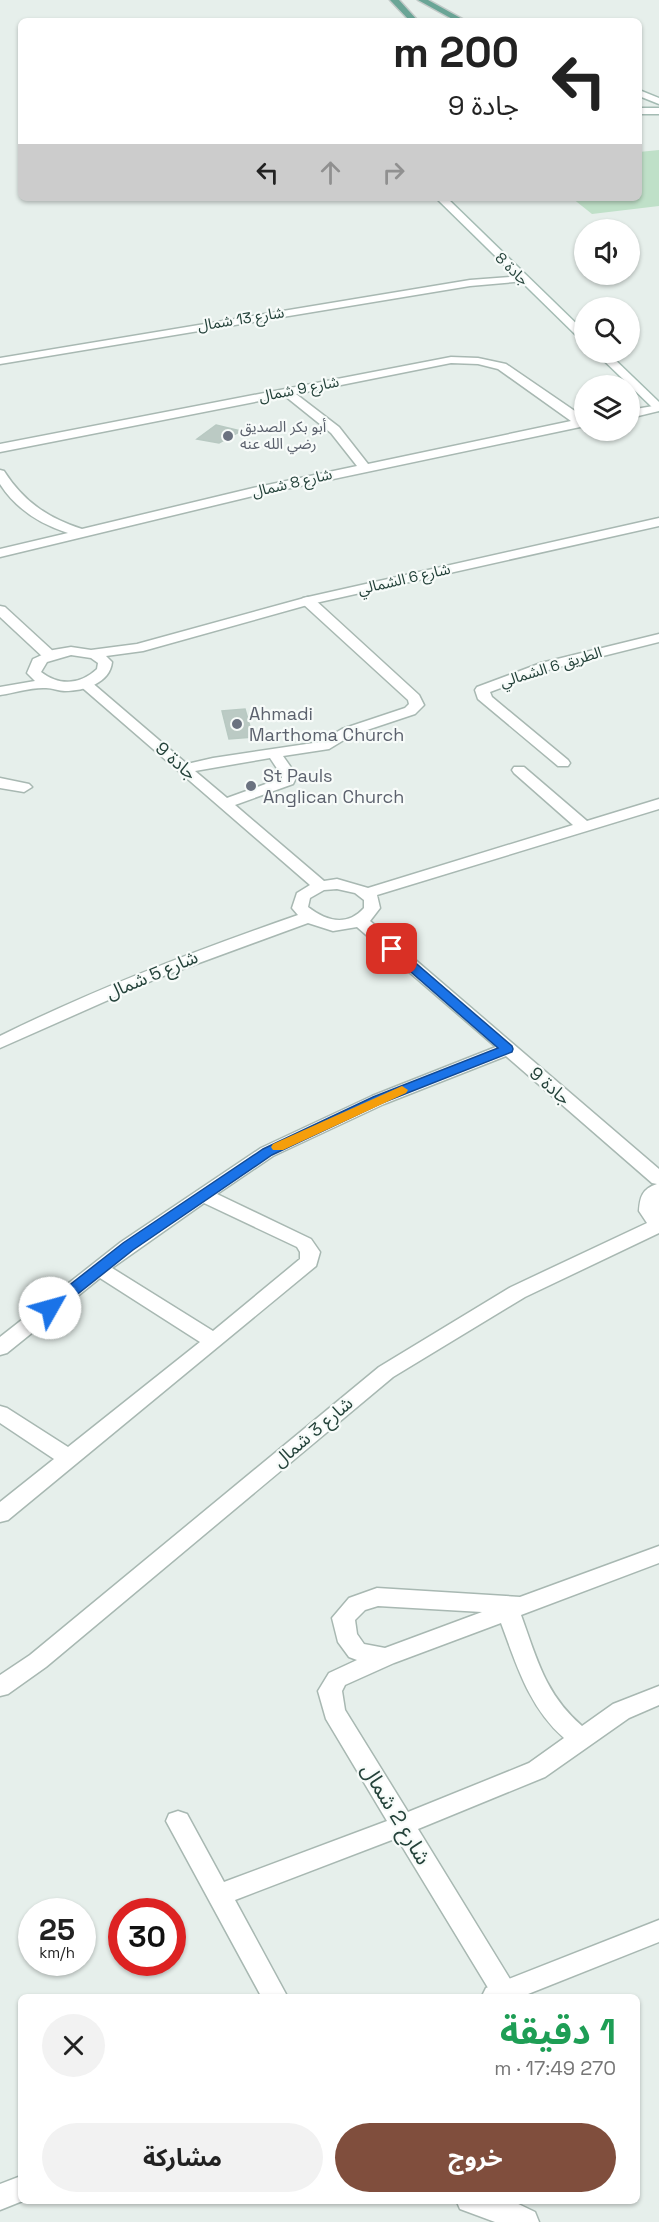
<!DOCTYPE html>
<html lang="ar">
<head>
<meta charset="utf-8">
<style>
	:root { --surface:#fff; --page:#f2f2f2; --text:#222; --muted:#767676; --accent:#804e3d }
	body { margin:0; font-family:"Space Grotesk","Noto Sans Arabic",sans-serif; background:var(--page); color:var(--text); direction:rtl; height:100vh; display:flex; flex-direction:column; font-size:22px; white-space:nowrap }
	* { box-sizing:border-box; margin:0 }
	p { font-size:20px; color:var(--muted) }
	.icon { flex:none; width:33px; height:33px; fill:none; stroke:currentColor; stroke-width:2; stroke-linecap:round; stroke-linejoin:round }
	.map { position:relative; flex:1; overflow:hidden; direction:ltr }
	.drawer { position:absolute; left:18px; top:1994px; width:622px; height:210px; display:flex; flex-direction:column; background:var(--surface); border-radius:9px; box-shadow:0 2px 4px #0004; direction:rtl }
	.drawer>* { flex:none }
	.top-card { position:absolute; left:18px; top:18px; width:624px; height:183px; border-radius:9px; box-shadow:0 2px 4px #0004; direction:rtl; background:#fff; color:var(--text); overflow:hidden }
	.fabs { position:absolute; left:574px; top:219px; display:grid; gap:12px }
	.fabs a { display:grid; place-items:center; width:66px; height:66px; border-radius:50%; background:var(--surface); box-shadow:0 2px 4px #0004; font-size:30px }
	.speed { position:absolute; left:18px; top:1898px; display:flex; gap:12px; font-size:30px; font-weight:700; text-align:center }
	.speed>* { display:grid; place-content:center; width:78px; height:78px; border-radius:50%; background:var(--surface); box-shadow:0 2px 4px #0004; line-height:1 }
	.speed small { font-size:15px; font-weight:400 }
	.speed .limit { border:9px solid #d22; background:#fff; color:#111 }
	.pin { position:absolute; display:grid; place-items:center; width:51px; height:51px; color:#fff; margin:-26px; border-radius:12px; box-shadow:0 3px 9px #0006 }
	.me { position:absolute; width:66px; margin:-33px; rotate:52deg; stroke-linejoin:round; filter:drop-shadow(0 0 4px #0008) }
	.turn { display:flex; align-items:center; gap:21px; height:126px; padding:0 24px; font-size:27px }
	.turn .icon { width:78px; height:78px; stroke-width:2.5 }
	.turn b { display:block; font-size:42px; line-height:51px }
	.lanes { display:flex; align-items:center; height:57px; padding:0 24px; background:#0003; justify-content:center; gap:30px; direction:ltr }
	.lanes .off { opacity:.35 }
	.round { display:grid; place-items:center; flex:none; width:63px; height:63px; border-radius:32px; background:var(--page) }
	.summary { display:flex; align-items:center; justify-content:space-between; height:102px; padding:0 24px }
	h1 { font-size:36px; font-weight:700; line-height:45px; color:#1e9e55 }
	.cta { display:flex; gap:12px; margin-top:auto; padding:12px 24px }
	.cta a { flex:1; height:69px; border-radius:36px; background:var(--accent); color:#fff; font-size:24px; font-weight:700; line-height:69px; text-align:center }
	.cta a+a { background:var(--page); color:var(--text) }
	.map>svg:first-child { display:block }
</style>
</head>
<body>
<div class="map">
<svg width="659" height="2222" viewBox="0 0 659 2222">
	<rect width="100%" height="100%" fill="#e6efeb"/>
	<polygon fill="#bfe0c8" points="659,150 659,206 592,214 572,198 639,198 639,152"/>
	<g fill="#bbcac4" stroke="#b8c9c2" stroke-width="1.5">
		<polygon points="216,425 241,431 219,443 197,439"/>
		<polygon points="245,709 253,737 229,739 222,711"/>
	</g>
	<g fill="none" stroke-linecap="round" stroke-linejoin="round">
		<g stroke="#a8b8b2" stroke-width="3">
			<g id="minor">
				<polygon points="522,276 527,279 526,281 470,286 0,364 0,358 470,280"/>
				<path d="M451 357 478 358 506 364 585 418V426L253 496 0 557V549L68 533C40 524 16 509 0 484V470L4 471C24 502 48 518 82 529L253 488 357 466 331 433 285 396 0 452V444ZM451 363 478 364 498 369 571 421 368 464 339 427 296 394Z"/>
				<polygon points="659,405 659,411 630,418 630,410"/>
				<path d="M308 597 313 598 419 695 424 705 415 714 352 735 329 749 283 756 297 776 293 784 235 805 324 881 337 879 368 888 573 825 514 773 512 770 514 767H524L587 821 659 799V809L377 895 380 908 370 921 659 1169V1233L525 1297 393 1377 46 1667 8 1694 0 1696V1675L30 1655 379 1367 511 1287 647 1223 639 1211C640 1197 642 1189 657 1184L652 1183 506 1056 384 1104 273 1156 217 1194 311 1239 320 1252 316 1266 8 1520 0 1522V1502L54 1459 0 1423V1406L7 1408 68 1447 200 1342 100 1278 7 1353 0 1355V1337L121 1242 261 1148 372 1096 496 1047 357 927 333 931 308 923 158 978 0 1048V1036C97 988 197 950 298 915L292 908 297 893 310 885 78 684 85 680 90 681 187 764 213 758 320 742 342 729 405 708 409 704 408 700 303 604 301 601 303 598ZM270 758 282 776V778L227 798 195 771ZM337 889 355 893 364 900V908C347 927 326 921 308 907L310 898 324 890ZM204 1203 297 1247 300 1252V1259L213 1331 112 1268Z"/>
				<polygon points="0,606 5,607 54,652 56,655 54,658 44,658 0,617"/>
				<polygon points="659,634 659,642 551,669 490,692 492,697 568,760 570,763 568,766 558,766 478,699 475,690 477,687 541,663"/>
				<polygon points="0,778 29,784 32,787 24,792 0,788"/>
				<path d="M659 1546V1563L521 1615C537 1659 545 1694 582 1726L613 1704 659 1686V1705L629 1718 545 1777 418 1829 513 1984 517 1992 515 1996H493L397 1838 235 1900 287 1996H261L166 1821 169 1814 178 1811 187 1814 224 1882 387 1821 326 1719 318 1691 329 1673 357 1660 349 1657 338 1642 332 1618 349 1598 377 1588 520 1597ZM378 1606 482 1612 385 1648 364 1644 357 1634 355 1620 365 1610ZM501 1623C517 1666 529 1707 564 1738L529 1763 408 1812 345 1710 342 1691 345 1685 394 1663Z"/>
				<polygon points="456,2200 510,2200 535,2212 539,2222 495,2222 460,2209"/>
			</g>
		</g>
		<g stroke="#a8b8b2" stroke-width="3">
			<g id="tertiary">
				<path d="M659 518V526L311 604 143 651 106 656 112 662C110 683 84 691 65 691 59 691 52 688 46 688 32 687 14 693 0 695V687L35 681 27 673 33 659 53 650 71 647 91 650 137 644 308 597ZM71 655 91 658 98 663 97 669C80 685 59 686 41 672L47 662Z"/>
				<polygon points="659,1920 659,1942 523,1996 482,1996 486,1988"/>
				<polygon points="21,2176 21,2200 25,2200 0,2210 0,2184"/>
			</g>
		</g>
		<g stroke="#a4bbb3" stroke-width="3">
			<g id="secondary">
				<polygon points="639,90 659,98 659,104 639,96"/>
				<rect x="639" y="108" width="20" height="6"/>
				<polygon points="436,198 447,198 585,332 585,341 581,340"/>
				<polygon points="595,352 607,352 659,402 659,411 655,410"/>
			</g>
		</g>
		<g stroke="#c2cac8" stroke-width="3">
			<g id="primary">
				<polygon points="390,0 399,0 418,21 410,21"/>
				<polygon points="418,0 428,0 466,21 456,21"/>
			</g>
		</g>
		<use href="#minor" fill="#fff" fill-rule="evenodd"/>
		<use href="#tertiary" fill="#fff" fill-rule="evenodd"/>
		<use href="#secondary" fill="#fff" fill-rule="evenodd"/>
		<use href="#primary" fill="#6aa596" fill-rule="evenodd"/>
	</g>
	<polygon fill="#1a73e8" stroke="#114b97" stroke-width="1.5" points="392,946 397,947 512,1046 513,1049 512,1052 382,1103 272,1155 133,1250 55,1312 44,1312 42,1308 44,1305 123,1243 263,1149 373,1097 498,1048 388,952 386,949"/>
	<polygon fill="#f59e0b" points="402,1086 408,1090 406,1093 283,1150 273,1150 271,1147 273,1144"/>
	<g fill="#6b7280" stroke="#f7fbf9" stroke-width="2">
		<circle cx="228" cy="436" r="6"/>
		<circle cx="237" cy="724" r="6"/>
		<circle cx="251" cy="786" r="6"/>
	</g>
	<g text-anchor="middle" stroke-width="4.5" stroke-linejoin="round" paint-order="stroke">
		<g font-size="15" fill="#24423a" stroke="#f7fbf9">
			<text transform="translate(512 269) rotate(44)" y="5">جادة 8</text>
			<text transform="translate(241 319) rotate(-9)" y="5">شارع 13 شمال</text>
			<text transform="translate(299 389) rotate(-11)" y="5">شارع 9 شمال</text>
			<text transform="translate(292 483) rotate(-13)" y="5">شارع 8 شمال</text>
			<text transform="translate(404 579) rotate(-13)" y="5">شارع 6 الشمالي</text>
			<text transform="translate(551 667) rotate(-17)" y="5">الطريق 6 الشمالي</text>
		</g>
		<g font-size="15" fill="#5b616d" stroke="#f7fbf9" text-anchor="start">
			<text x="240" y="432">أبو بكر الصديق<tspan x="240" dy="17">رضي الله عنه</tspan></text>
		</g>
		<g font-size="18" fill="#5b616d" stroke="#f7fbf9" text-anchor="start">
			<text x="249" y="720">Ahmadi<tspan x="249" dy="21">Marthoma Church</tspan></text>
			<text x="263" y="782">St Pauls<tspan x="263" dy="21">Anglican Church</tspan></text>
		</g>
		<g font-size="18" fill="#24423a" stroke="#f7fbf9">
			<text transform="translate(176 761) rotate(41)" y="6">جادة 9</text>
			<text transform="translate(152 975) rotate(-23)" y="6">شارع 5 شمال</text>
			<text transform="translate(550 1086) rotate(41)" y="6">جادة 9</text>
			<text transform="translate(313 1432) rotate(-40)" y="6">شارع 3 شمال</text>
		</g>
		<g font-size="21" fill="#24423a" stroke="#f7fbf9">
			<text transform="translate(396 1814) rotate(59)" y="7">شارع 2 شمال</text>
		</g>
	</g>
</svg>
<div class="fabs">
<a><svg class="icon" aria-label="sound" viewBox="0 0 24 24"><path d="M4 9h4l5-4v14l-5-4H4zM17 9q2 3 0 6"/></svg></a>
<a><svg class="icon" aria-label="search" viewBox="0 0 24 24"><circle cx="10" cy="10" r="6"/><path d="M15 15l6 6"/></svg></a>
<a><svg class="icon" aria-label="layers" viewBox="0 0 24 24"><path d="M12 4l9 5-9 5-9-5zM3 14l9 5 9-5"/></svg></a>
</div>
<div class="speed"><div>25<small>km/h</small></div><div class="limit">30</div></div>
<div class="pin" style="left:392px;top:949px;background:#d93025"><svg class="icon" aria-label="arrive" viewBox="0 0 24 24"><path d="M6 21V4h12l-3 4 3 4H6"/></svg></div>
<svg class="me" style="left:50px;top:1308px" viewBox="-20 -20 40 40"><circle r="19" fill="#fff"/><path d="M0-13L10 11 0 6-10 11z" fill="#1a73e8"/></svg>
<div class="top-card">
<div class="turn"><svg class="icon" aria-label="left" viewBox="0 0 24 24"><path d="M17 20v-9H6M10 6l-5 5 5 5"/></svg><div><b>200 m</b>جادة 9</div></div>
<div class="lanes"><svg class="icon" aria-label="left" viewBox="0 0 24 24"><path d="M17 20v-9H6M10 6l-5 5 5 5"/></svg><svg class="icon off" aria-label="ahead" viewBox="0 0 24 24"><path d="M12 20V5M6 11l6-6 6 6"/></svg><svg class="icon off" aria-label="right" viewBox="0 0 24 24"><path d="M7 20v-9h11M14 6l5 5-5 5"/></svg></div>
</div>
<section class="drawer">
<div class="summary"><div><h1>1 دقيقة</h1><p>270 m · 17:49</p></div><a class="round"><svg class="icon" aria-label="close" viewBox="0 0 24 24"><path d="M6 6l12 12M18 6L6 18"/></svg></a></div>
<div class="cta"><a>خروج</a><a>مشاركة</a></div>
</section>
</div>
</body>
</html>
